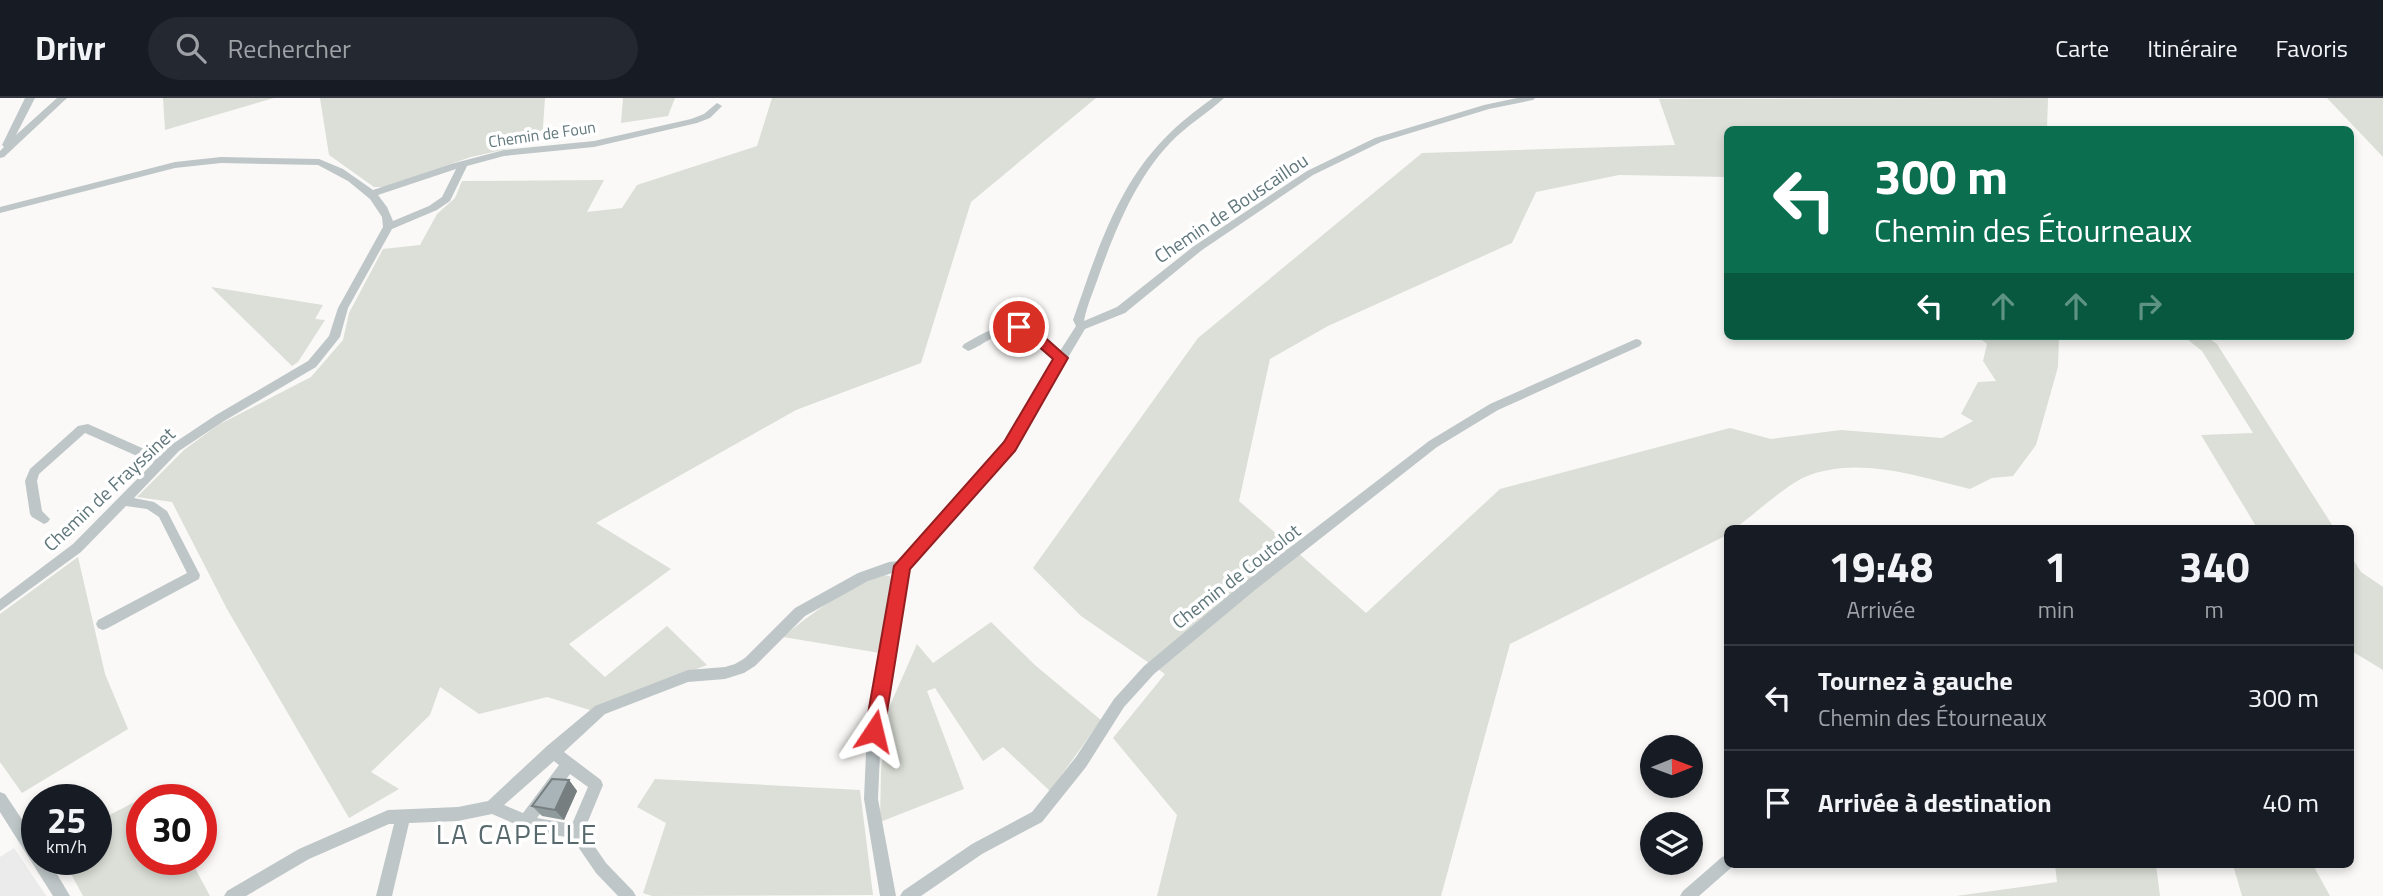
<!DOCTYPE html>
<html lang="fr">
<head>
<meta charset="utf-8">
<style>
	:root { --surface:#171b24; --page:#242831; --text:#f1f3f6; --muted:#9ea1a6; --line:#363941 }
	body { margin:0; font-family:"Titillium Web",sans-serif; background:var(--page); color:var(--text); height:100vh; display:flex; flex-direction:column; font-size:26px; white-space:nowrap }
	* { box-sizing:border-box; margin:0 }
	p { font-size:23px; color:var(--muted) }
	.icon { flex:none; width:38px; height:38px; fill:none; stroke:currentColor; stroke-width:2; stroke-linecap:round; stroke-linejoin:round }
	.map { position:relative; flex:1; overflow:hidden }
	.details { position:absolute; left:1724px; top:427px; width:630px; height:343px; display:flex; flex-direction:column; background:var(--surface); border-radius:10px; box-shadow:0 4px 10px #0003 }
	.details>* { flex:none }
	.hud { position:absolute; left:1724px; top:28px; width:630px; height:214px; border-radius:10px; box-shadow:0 4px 10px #0003; background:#0b6e4f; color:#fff; overflow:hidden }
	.needle { width:46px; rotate:89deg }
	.fabs { position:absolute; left:1640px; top:637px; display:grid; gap:14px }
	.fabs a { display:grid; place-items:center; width:63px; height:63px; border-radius:50%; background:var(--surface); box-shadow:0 4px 10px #0003; font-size:35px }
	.speed { position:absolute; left:21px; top:686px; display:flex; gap:14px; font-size:35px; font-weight:700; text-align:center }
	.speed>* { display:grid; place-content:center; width:91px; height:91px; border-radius:50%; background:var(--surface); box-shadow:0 4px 10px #0003; line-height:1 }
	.speed small { font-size:18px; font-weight:400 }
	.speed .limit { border:10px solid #d22; background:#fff; color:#111 }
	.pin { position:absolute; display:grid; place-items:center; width:60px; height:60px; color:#fff; margin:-30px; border:4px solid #fff; border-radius:50%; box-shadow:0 2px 7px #0007 }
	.me { position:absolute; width:77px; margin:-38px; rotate:10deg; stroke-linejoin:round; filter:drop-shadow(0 0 5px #0008) }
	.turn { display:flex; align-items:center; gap:24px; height:147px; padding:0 35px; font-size:32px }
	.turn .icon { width:91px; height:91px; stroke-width:2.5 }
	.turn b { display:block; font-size:49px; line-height:60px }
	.lanes { display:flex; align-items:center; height:66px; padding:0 35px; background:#0003; justify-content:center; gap:35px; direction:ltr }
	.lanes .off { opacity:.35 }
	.eta { display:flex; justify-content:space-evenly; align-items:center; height:119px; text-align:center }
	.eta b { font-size:42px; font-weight:700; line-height:49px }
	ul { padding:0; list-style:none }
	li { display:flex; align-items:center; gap:21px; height:105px; padding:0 35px; border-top:2px solid var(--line) }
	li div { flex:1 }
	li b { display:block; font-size:26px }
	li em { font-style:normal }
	header { display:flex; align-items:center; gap:42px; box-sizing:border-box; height:98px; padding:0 35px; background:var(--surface); border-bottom:2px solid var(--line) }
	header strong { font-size:33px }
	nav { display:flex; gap:38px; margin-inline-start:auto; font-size:24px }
	.search { width:490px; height:63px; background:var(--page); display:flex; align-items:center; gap:18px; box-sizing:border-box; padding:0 24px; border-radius:38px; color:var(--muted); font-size:26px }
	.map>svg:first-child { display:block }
</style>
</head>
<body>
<header>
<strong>Drivr</strong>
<div class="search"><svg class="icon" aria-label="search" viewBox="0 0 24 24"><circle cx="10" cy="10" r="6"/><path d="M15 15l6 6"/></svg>Rechercher</div>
<nav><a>Carte</a><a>Itinéraire</a><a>Favoris</a></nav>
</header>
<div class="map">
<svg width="2383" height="798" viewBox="0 0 2383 798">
	<rect width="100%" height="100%" fill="#faf9f7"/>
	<polygon fill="#ebebeb" points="14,750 45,796 47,798 0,798 0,759"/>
	<g fill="#dbdfd7">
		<polygon points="163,0 274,0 165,32"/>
		<polygon points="320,0 545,0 542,43 471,59 384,89 374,89 329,57"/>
		<polygon points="623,0 675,0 668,18 621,25"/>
		<polygon points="772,0 1096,0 971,104 921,265 796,312 596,425 671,471 569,546 605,579 667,528 707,567 590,612 547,599 479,616 440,589 430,617 371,674 399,691 349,720 227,511 172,404 137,399 184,352 218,327 311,279 343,242 349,215 383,151 420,147 437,116 455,100 462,83 604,82 587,114 622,110 637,87 757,48"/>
		<path d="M2048 0 2047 31 1727 32V79L1619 77 1536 94 1512 145 1328 228 1270 261 1239 403 1366 515 1500 391 1730 330 1771 341 1841 332 1942 340 1973 323 1961 316 1978 284 1996 283 1983 263 1987 246 1977 238H2059L2058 269 2036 347 2013 378 1992 380 1970 391C1918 379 1858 357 1805 379 1786 387 1754 417 1735 430H1727L1725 438 1510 546 1441 798H1157L1177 717 1113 640 1165 576 1081 518 1033 470 1198 240 1422 55 1675 47 1659 1Z"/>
		<polygon points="2327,0 2383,0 2383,59"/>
		<polygon points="211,189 323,207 315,221 325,222 298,264 292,268"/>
		<polygon points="2183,238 2206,238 2217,246 2334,430 2257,430 2201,337 2253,335 2202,253"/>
		<polygon points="2350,457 2361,474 2383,489 2383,572 2350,552"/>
		<polygon points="78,459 105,576 128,631 22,695 0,664 0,516"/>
		<path d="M883 477 890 478 892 486 880 555 783 539C813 514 846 490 883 477Z"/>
		<polygon points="991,524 1036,568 1101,622 1050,693 1003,649 983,663 935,590 927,593 964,691 880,724 881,672 888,612 917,546 933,565"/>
		<polygon points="655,681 860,692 873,797 652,798 643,795 666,725 637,709"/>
		<polygon points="154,694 158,702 142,702 142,761 190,761 210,798 83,798 63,761 96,761 96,724"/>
		<polygon points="2055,767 2156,767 2160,798 1956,798 2057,784"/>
		<polygon points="2233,767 2313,767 2330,798 2242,798"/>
	</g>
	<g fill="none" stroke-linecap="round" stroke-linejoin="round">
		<g fill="#bec6c8" fill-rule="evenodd">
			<polygon points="25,0 35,0 16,37 57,0 67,0 4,59 0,60 0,53 4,49 2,47"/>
			<path d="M1213 0H1224C1207 16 1187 27 1170 45 1136 81 1116 130 1099 177 1094 192 1087 207 1084 223L1117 209 1194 148 1307 73 1375 40 1484 7 1517 0H1535L1533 2 1489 11 1381 44 1313 77 1202 152 1125 215 1085 231 1013 352 908 470 881 633 878 701 896 798H880L864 701 867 633 895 474 868 483 805 518 755 568 744 575 725 581 688 584 605 616 564 654 601 682 603 687 584 733 606 765 633 793 636 798H618L596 775 572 740 531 733 492 716 458 723 409 725 392 798H376L394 726H389L309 761 246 798H224L227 793 299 751 388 712 458 709 488 703 547 648 595 608 688 572 725 569 735 566 745 560 795 510 858 475 889 464 899 463 1005 346 1055 261C1035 244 1021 226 993 240 984 244 977 250 968 253L962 249 964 246C1009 220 1020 219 1060 253L1076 228 1073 222C1095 159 1116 90 1164 41 1179 25 1195 13 1213 0ZM554 663 559 667 523 715 504 707ZM570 676 588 689 572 726 537 720Z"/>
			<path d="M717 5 722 8 710 20 697 25 594 49 504 58 467 68 450 103 437 112 392 131 348 210 340 239 316 269 224 323 179 353 134 400 154 404 167 413 200 477 199 481 108 530 103 532 98 530 96 526 98 522 187 475 159 419 147 411 126 408 81 454 0 513V501L73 446 153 365 85 335 39 376 37 383 42 413 50 421 48 424 44 426 32 419 30 416 25 383 30 371 78 328 88 326 160 358 171 347 216 317 308 263 329 238 338 210 383 129 382 119 370 101 348 83 318 67 221 65 175 70 0 115V109L175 64 221 59 319 61 343 71 373 92 451 66 504 52 594 43 691 21 704 16ZM456 71 442 99 429 108 393 123 387 109 378 97Z"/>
			<polygon points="1636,241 1640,242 1642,245 1640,248 1498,312 1437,349 1255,492 1154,576 1124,609 1086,669 1042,724 982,756 921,798 900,798 903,793 972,746 1032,714 1076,659 1114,601 1144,568 1245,484 1429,343 1490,306"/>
			<polygon points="0,694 5,696 37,744 37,761 48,761 70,798 53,798 0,714"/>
			<polygon points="1727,757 1727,766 1733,766 1732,769 1699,798 1680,798 1683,793 1722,759"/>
		</g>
	</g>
	<polygon fill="#909b9d" points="569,682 577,693 564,722 542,718 532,708"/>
	<polygon fill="#767e80" points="569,682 577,693 564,722 555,712"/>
	<polygon fill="#a8b4b7" stroke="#767e80" stroke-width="2" points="552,681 569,682 555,712 532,708"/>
	<polygon fill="#e32e32" stroke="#941e20" stroke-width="2" points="1019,224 1032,228 1068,260 1015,353 910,471 884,633 881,638 874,641 868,638 865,633 894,468 1004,344 1053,261 1023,235 1014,233 1014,226"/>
	<g text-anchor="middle" stroke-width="7" stroke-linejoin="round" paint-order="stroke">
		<g font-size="16" fill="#60777c" stroke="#fff">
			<text transform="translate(542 36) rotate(-8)" y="6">Chemin de Foun</text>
		</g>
		<g font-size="19" fill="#60777c" stroke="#fff">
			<text transform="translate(1231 110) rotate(-34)" y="7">Chemin de Bouscaillou</text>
			<text transform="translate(109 391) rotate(-43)" y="7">Chemin de Frayssinet</text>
			<text transform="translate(1236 478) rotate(-38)" y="7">Chemin de Coutolot</text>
		</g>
		<g font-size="28" letter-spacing="2" fill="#57696d" stroke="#fff">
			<text x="517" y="746">LA CAPELLE</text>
		</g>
	</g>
</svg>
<div class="fabs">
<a><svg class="needle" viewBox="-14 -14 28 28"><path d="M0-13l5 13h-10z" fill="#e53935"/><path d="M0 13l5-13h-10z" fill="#9ea1a6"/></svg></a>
<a><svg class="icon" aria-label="layers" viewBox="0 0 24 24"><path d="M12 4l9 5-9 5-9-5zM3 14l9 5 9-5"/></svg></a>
</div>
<div class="speed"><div>25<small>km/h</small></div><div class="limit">30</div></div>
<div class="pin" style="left:1019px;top:229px;background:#d93025"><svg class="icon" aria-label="arrive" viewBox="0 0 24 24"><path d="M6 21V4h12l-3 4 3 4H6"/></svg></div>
<svg class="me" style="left:874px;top:633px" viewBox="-20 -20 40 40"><path d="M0-17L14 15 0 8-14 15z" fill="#e32e32" stroke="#fff" stroke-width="4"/></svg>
<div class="hud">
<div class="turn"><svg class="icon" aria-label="left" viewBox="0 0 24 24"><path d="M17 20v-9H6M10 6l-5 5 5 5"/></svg><div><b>300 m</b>Chemin des Étourneaux</div></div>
<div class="lanes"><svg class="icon" aria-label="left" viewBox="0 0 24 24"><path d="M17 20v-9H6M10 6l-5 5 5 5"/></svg><svg class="icon off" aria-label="ahead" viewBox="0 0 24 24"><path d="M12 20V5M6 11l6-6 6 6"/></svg><svg class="icon off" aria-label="ahead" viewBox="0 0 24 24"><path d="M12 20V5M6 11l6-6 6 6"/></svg><svg class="icon off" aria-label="right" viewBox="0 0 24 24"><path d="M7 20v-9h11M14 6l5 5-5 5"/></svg></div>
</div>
<section class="details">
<div class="eta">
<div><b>19:48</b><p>Arrivée</p></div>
<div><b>1</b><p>min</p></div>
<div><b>340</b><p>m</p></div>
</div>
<ul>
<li><svg class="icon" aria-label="left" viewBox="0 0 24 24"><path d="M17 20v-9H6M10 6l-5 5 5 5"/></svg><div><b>Tournez à gauche</b><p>Chemin des Étourneaux</p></div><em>300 m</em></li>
<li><svg class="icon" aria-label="arrive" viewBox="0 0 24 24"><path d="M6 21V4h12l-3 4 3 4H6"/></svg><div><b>Arrivée à destination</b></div><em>40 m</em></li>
</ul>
</section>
</div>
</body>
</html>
